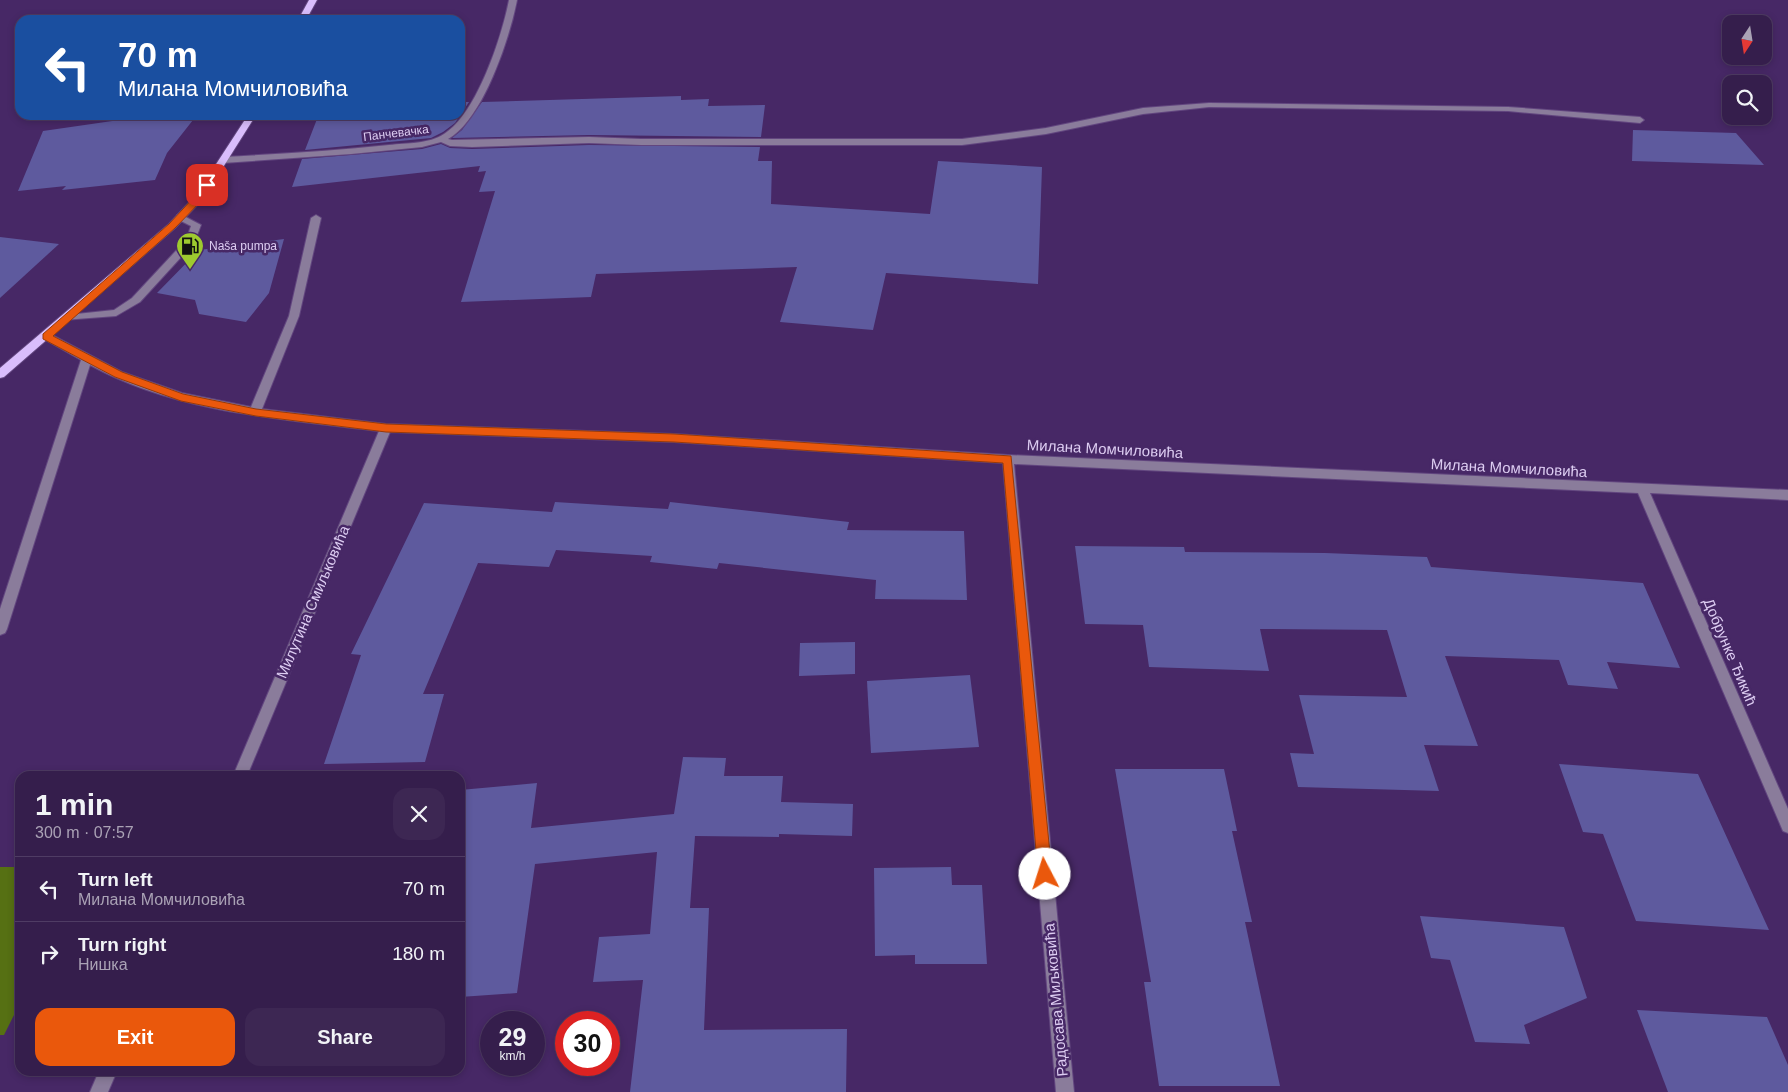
<!DOCTYPE html>
<html lang="en">
<head>
<meta charset="utf-8">
<style>
	:root { --surface:#351e4c; --page:#3d2753; --text:#f1f3f6; --muted:#aaa2b5; --line:#4f3c64; --accent:#ea580c }
	body { margin:0; font-family:Arial,sans-serif; background:var(--page); color:var(--text); height:100vh; display:flex; flex-direction:column; font-size:19px; white-space:nowrap }
	* { box-sizing:border-box; margin:0 }
	p { font-size:16px; color:var(--muted) }
	.icon { flex:none; width:28px; height:28px; fill:none; stroke:currentColor; stroke-width:2; stroke-linecap:round; stroke-linejoin:round }
	.map { position:relative; flex:1; overflow:hidden }
	.side { position:absolute; left:15px; top:771px; width:450px; height:305px; display:flex; flex-direction:column; background:var(--surface); border-radius:15px; box-shadow:0 2px 8px #0003,0 0 0 1px var(--line) }
	.side>* { flex:none }
	.guide { position:absolute; left:15px; top:15px; width:450px; height:105px; border-radius:15px; box-shadow:0 2px 8px #0003,0 0 0 1px var(--line); background:#1a4fa0; color:#fff; overflow:hidden }
	.needle { width:32px; rotate:192deg }
	.controls { position:absolute; left:1722px; top:15px; display:grid; gap:10px }
	.controls a { display:grid; place-items:center; width:50px; height:50px; border-radius:10px; background:var(--surface); box-shadow:0 2px 8px #0003,0 0 0 1px var(--line); font-size:25px }
	.speed { position:absolute; left:480px; top:1011px; display:flex; gap:10px; font-size:25px; font-weight:700; text-align:center }
	.speed>* { display:grid; place-content:center; width:65px; height:65px; border-radius:50%; background:var(--surface); box-shadow:0 2px 8px #0003,0 0 0 1px var(--line); line-height:1 }
	.speed small { font-size:12px; font-weight:400 }
	.speed .limit { border:8px solid #d22; background:#fff; color:#111 }
	.pin { position:absolute; display:grid; place-items:center; width:42px; height:42px; color:#fff; margin:-21px; border-radius:10px; box-shadow:0 2px 8px #0006 }
	.me { position:absolute; width:55px; margin:-28px; rotate:355deg; stroke-linejoin:round; filter:drop-shadow(0 0 4px #0008) }
	.turn { display:flex; align-items:center; gap:18px; height:105px; padding:0 20px; font-size:22px }
	.turn .icon { width:65px; height:65px; stroke-width:2.5 }
	.turn b { display:block; font-size:35px; line-height:42px }
	.round { display:grid; place-items:center; flex:none; width:52px; height:52px; border-radius:15px; background:var(--page) }
	.headline { display:flex; align-items:center; justify-content:space-between; height:85px; padding:0 20px }
	h1 { font-size:30px; font-weight:700; line-height:38px }
	.button { display:flex; gap:10px; margin-top:auto; padding:10px 20px }
	.button a { flex:1; height:58px; border-radius:15px; background:var(--accent); color:#fff; font-size:20px; font-weight:700; line-height:58px; text-align:center }
	.button a+a { background:var(--page); color:var(--text) }
	ul { padding:0; list-style:none }
	li { display:flex; align-items:center; gap:15px; height:65px; padding:0 20px; border-top:1px solid var(--line) }
	li div { flex:1 }
	li b { display:block; font-size:19px }
	li em { font-style:normal }
	.map>svg:first-child { display:block }
</style>
</head>
<body>
<div class="map">
<svg width="1788" height="1092" viewBox="0 0 1788 1092">
	<rect width="100%" height="100%" fill="#472866"/>
	<polygon fill="#567013" points="0,867 20,867 20,1003 4,1035 0,1035"/>
	<g fill="#5e5a9e">
		<polygon points="681,96 681,100 709,99 708,106 765,105 761,137 589,135 452,138 462,130 482,102"/>
		<polygon points="460,102 469,102 455,123 443,132 431,138 305,150 317,119 343,118 344,115 460,115"/>
		<polygon points="142,115 195,115 191,120 193,120 167,153 155,180 62,190 66,186 18,191 43,131 140,117"/>
		<polygon points="1633,130 1736,133 1764,165 1632,161"/>
		<polygon points="441,144 450,148 472,149 589,145 760,147 758,161 772,161 771,204 930,214 938,161 1042,167 1038,284 886,273 873,330 780,322 797,267 596,274 591,297 461,302 495,191 479,192 486,171 478,172 480,166 292,187 302,159 422,149"/>
		<polygon points="0,237 59,244 0,298"/>
		<polygon points="284,239 269,293 246,322 199,314 195,300 157,293 199,250"/>
		<polygon points="555,502 668,509 670,502 849,522 847,530 964,531 967,600 875,599 876,580 719,563 717,569 650,562 652,556 556,550 549,567 478,563 423,694 444,694 425,762 324,764 361,655 351,654 424,503 552,512"/>
		<polygon points="1075,546 1184,547 1185,552 1325,553 1427,557 1431,567 1643,583 1680,668 1607,662 1618,689 1568,685 1559,660 1445,656 1478,746 1424,745 1439,791 1298,787 1290,753 1314,754 1299,695 1407,697 1387,630 1260,629 1269,671 1149,667 1143,625 1085,624"/>
		<polygon points="855,642 855,674 799,676 800,643"/>
		<polygon points="970,675 979,747 871,753 867,681"/>
		<polygon points="683,757 726,758 724,776 783,776 781,802 853,804 852,836 779,834 779,837 695,836 690,908 709,908 704,1030 847,1029 846,1092 630,1092 643,980 593,982 599,937 650,934 657,852 535,864 517,993 460,997 460,790 537,783 531,828 674,814"/>
		<polygon points="1559,764 1698,774 1769,930 1636,921 1603,834 1583,832"/>
		<polygon points="1115,769 1224,769 1237,831 1232,831 1252,922 1245,922 1280,1086 1159,1086 1144,982 1151,982"/>
		<polygon points="951,867 952,885 982,885 987,964 915,964 915,955 875,956 874,868"/>
		<polygon points="1420,916 1564,927 1587,998 1524,1025 1530,1044 1475,1042 1450,960 1431,958"/>
		<polygon points="1637,1010 1767,1017 1788,1065 1788,1092 1668,1092"/>
	</g>
	<g fill="none" stroke-linecap="round" stroke-linejoin="round">
		<g stroke="#62467f" stroke-width="2">
			<g id="minor">
				<path d="M509 0H517C510 37 483 120 448 139L452 140 589 137 641 139H962L1046 128 1143 108 1209 103 1508 107 1640 117 1644 120 1640 123 1508 111 1209 107 1143 114 1046 134 962 145H641L589 143 472 147 450 146 441 142 422 147 351 154 223 163 219 160 223 157C279 154 334 151 389 145 407 143 429 144 444 134 477 114 502 36 509 0Z"/>
				<polygon points="180,214 201,225 194,243 140,302 116,316 63,320 62,318 63,316 67,315 114,310 132,298 186,240 191,226 177,219 177,215"/>
				<path d="M316 215 321 218 299 316 262 409 386 424 674 434 1008 455 1788 490V500L1650 493 1788 809V833L1783 831 1638 493 1014 464 1074 1092H1056L1003 463 674 442 390 432 247 776H233L379 431C281 419 178 413 90 365L7 629 5 633 0 635V609L81 360 42 338 41 336 42 334H50L122 372 182 393 251 407 289 316 311 218Z"/>
				<polygon points="99,1071 117,1071 108,1092 90,1092"/>
			</g>
		</g>
		<g stroke="#62467f" stroke-width="2">
			<g id="major">
				<polygon points="309,0 317,0 306,20 298,20"/>
				<polygon points="248,115 256,115 203,199 175,228 4,377 0,378 0,368 169,224 196,195"/>
			</g>
		</g>
		<use href="#minor" fill="#8a7c9b" fill-rule="evenodd"/>
		<use href="#major" fill="#d9bdfc" fill-rule="evenodd"/>
	</g>
	<polygon fill="#ea580c" stroke="#983908" points="204,183 211,185 203,199 175,228 53,336 122,372 183,394 256,409 386,424 674,434 1011,456 1052,874 1050,879 1045,881 1040,879 1038,874 1003,463 674,442 386,432 256,416 181,401 115,377 43,339 43,334 169,224 196,195"/>
	<defs>
		<g id="fuel-pin" transform="scale(1.4375)"><path d="M0 17L-7.5 6A9.5 9.5 0 1 1 7.5 6Z" fill="#9eca2f" stroke="#472866"/><path d="M-5.5-6h7V0h2V4h1.3V-2.5L3-4.5l.8-.8L6-3V5H2.5V1h-1V6h-7ZM-4.2-4.7v3.2H.2V-4.7Z" fill="#111"/></g>
	</defs>
	<g fill-rule="evenodd">
		<use href="#fuel-pin" x="190" y="246"/>
	</g>
	<g text-anchor="middle" stroke-width="5" stroke-linejoin="round" paint-order="stroke">
		<g font-size="12" fill="#ddcdf2" stroke="#472866">
			<text transform="translate(396 133) rotate(-7)" y="4">Панчевачка</text>
		</g>
		<g font-size="12" fill="#ddcdf2" stroke="#472866" text-anchor="start">
			<text x="209" y="250">Naša pumpa</text>
		</g>
		<g font-size="15" fill="#ddcdf2" stroke="#472866">
			<text transform="translate(1105 449) rotate(3)" y="5">Милана Момчиловића</text>
			<text transform="translate(1509 468) rotate(3)" y="5">Милана Момчиловића</text>
			<text transform="translate(313 602) rotate(-67)" y="5">Милутина Смиљковића</text>
			<text transform="translate(1730 652) rotate(67)" y="5">Добрунке Ђикић</text>
			<text transform="translate(1056 1000) rotate(-95)" y="5">Радосава Миљковића</text>
		</g>
	</g>
</svg>
<div class="controls">
<a><svg class="needle" viewBox="-14 -14 28 28"><path d="M0-13l5 13h-10z" fill="#e53935"/><path d="M0 13l5-13h-10z" fill="#aaa2b5"/></svg></a>
<a><svg class="icon" aria-label="search" viewBox="0 0 24 24"><circle cx="10" cy="10" r="6"/><path d="M15 15l6 6"/></svg></a>
</div>
<div class="speed"><div>29<small>km/h</small></div><div class="limit">30</div></div>
<div class="pin" style="left:207px;top:185px;background:#d93025"><svg class="icon" aria-label="arrive" viewBox="0 0 24 24"><path d="M6 21V4h12l-3 4 3 4H6"/></svg></div>
<svg class="me" style="left:1045px;top:874px" viewBox="-20 -20 40 40"><circle r="19" fill="#fff"/><path d="M0-13L10 11 0 6-10 11z" fill="#ea580c"/></svg>
<div class="guide">
<div class="turn"><svg class="icon" aria-label="left" viewBox="0 0 24 24"><path d="M17 20v-9H6M10 6l-5 5 5 5"/></svg><div><b>70 m</b>Милана Момчиловића</div></div>
</div>
<section class="side">
<div class="headline"><div><h1>1 min</h1><p>300 m · 07:57</p></div><a class="round"><svg class="icon" aria-label="close" viewBox="0 0 24 24"><path d="M6 6l12 12M18 6L6 18"/></svg></a></div>
<ul>
<li><svg class="icon" aria-label="left" viewBox="0 0 24 24"><path d="M17 20v-9H6M10 6l-5 5 5 5"/></svg><div><b>Turn left</b><p>Милана Момчиловића</p></div><em>70 m</em></li>
<li><svg class="icon" aria-label="right" viewBox="0 0 24 24"><path d="M7 20v-9h11M14 6l5 5-5 5"/></svg><div><b>Turn right</b><p>Нишка</p></div><em>180 m</em></li>
</ul>
<div class="button"><a>Exit</a><a>Share</a></div>
</section>
</div>
</body>
</html>
